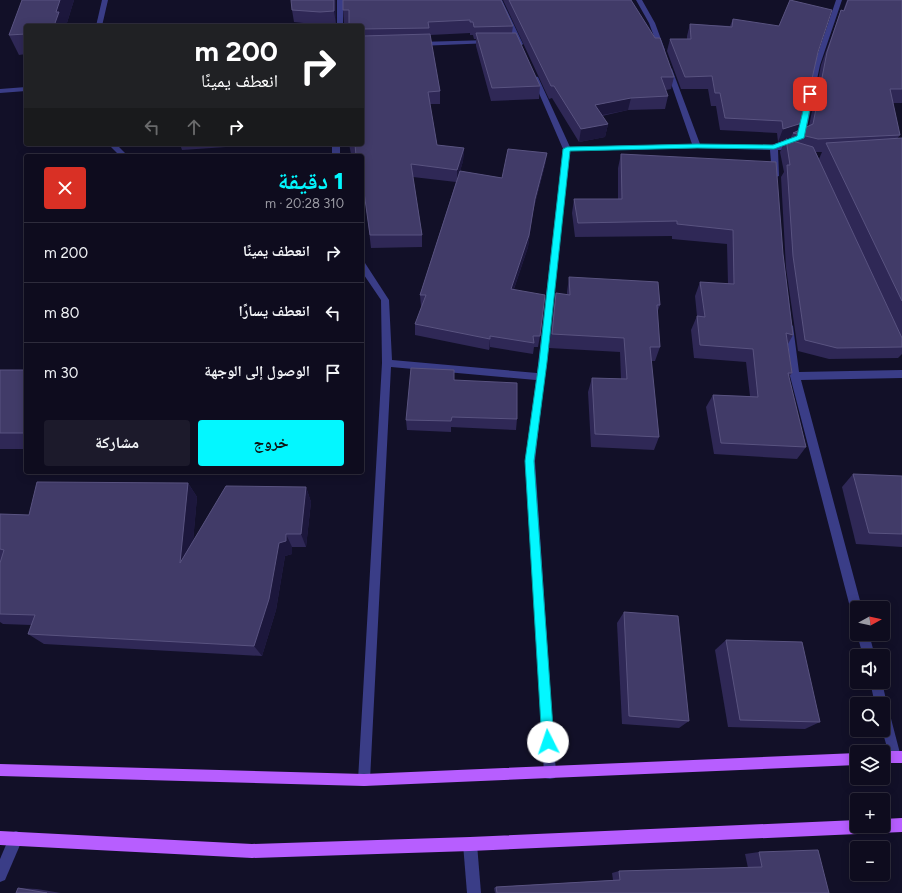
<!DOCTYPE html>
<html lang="ar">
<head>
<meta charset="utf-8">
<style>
	:root { --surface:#0e0c1e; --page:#1c1a2b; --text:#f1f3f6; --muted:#9b9ba4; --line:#2e2c3c; --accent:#03f7ff }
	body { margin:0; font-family:Figtree,"Noto Naskh Arabic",sans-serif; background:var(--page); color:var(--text); direction:rtl; height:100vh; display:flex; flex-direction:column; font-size:15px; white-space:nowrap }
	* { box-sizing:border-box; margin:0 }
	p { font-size:13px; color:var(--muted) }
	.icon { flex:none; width:22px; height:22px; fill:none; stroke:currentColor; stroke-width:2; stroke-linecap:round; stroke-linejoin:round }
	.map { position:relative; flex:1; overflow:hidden; direction:ltr }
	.panel { position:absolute; left:24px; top:154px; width:340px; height:320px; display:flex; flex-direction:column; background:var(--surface); border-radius:4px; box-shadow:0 2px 10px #0003,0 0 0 1px var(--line); direction:rtl }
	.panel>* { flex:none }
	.hud { position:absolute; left:24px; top:24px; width:340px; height:122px; border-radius:4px; box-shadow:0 2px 10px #0003,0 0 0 1px var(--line); direction:rtl; background:#202124; color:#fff; overflow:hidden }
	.needle { width:26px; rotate:82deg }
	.controls { position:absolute; left:850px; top:601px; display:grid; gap:8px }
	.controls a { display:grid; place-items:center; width:40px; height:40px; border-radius:4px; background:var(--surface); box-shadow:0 2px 10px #0003,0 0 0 1px var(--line); font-size:20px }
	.pin { position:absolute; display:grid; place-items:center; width:34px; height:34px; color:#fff; margin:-17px; border-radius:8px; box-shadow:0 2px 6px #0006 }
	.me { position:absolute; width:44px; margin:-22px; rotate:356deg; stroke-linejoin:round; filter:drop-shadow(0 0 3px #0008) }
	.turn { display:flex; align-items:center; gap:14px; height:84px; padding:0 20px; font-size:18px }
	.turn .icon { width:52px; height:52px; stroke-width:2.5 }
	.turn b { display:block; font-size:28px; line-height:34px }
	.lanes { display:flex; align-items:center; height:38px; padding:0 20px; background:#0003; justify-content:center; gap:20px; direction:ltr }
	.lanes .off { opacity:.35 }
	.round { display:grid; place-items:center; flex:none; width:42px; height:42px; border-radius:4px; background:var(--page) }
	.summary { display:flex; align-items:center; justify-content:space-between; height:68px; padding:0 20px }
	h1 { font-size:24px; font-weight:800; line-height:30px; color:var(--accent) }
	.cta { display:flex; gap:8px; margin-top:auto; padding:8px 20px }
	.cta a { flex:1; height:46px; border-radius:4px; background:var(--accent); color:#111; font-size:16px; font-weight:800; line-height:46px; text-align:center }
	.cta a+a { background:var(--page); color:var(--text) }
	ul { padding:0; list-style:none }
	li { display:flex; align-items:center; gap:12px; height:60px; padding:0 20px; border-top:1px solid var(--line) }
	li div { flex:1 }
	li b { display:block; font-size:15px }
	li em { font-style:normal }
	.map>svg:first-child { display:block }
</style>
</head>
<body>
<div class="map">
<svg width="902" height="893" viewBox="0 0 902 893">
	<rect width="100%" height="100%" fill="#121028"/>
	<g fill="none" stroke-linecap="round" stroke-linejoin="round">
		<g fill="#3a3d87" fill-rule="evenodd">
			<polygon points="102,0 108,0 102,26 96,26"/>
			<rect x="337" y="0" width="6" height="26"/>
			<polygon points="496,0 502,0 523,44 522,45 517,44"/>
			<polygon points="636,0 642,0 655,23 665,50 664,51 659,50 649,23"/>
			<polygon points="836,0 842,0 820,65 805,137 782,147 782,150 778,150 779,176 776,177 772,174 770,150 697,148 570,151 535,461 556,773 555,778 550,779 545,778 544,773 525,461 536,380 391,367 370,780 369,785 364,786 359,785 358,780 382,363 381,300 362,272 362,262 365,263 389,300 392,360 537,373 563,149 532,77 533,76 538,77 570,147 692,144 666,69 669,67 672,69 700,144 771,145 798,136 814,65"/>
			<polygon points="489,40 492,42 491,43 419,46 416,44 419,42"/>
			<polygon points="26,87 26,91 0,93 0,89"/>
			<polygon points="108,144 116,144 128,156 120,156"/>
			<rect x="332" y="144" width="8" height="12"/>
			<polygon points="789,323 793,326 799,372 902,370 902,378 801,380 862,608 857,608 857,617 853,615 851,611 790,376 785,326"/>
			<polygon points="857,634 869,634 875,656 863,656"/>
			<polygon points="870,682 882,682 887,704 886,706 889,711 901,757 899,761 895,763 891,761 882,730 883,730 883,704 875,704"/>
			<polygon points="16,831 21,833 23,838 5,880 0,882 0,859 11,833"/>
			<polygon points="470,837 475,839 477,844 481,893 467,893 463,844 465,839"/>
		</g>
		<g fill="#b75eff" fill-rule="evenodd">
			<polygon points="883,751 902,751 902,763 883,763 883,752 880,752"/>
			<polygon points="857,753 857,765 364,786 0,776 0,764 364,774"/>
			<polygon points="902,818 902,832 470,851 252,858 0,845 0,831 252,844 470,837 857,820 857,826 883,826 883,819"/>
		</g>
	</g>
	<g fill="#2f2856" fill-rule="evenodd">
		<polygon points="22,0 74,0 66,26 26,26 26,54 19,55 9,35"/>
		<polygon points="336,0 336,24 322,25 294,22 292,10"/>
		<polygon points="343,0 513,26 512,33 540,86 539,99 491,101 476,46 476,39 474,39 473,35 470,35 470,33 430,35 440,91 440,104 430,104 437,145 464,148 463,161 460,171 502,178 547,153 545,165 533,211 528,247 514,289 540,336 538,347 534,347 533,354 490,347 489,350 415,335 415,324 422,306 421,306 420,295 456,182 413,177 422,235 422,247 371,248 365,197 362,198 362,156 356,154 351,154 349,144 362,144 362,26 349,23 344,23 343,10"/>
		<polygon points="503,0 631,0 674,77 671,89 666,90 668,96 665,109 628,110 602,116 608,124 605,137 579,142 552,98 549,99"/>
		<path d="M847 0H902V103H893L900 135 897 139 902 138V354L898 358 829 359 798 351 786 268 781 177 784 172 780 152 786 139 789 140 791 137 778 142 777 133 720 130 716 106H711L708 89H681L667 51 670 39H687V36L690 24 730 26 733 19 818 52 799 130 809 126 821 65 836 24 841 10 843 11ZM816 152H822L819 159Z"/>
		<polygon points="180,144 262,144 226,146 226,147 182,150"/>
		<polygon points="621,154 783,254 793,335 788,344 792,373 789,377 806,447 797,459 714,454 706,407 713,395 750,396 746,362 694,358 691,330 697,316 695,296 700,282 728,284 727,244 672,239 672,236 575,237 572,213 574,199 618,199 618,168"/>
		<polygon points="569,277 660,305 657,313 660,347 655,361 651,361 659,437 654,450 591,447 588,392 592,378 621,379 620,352 549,348 554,308 556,293 567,295 567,292"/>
		<rect x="0" y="370" width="26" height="79"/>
		<polygon points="454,370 454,380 517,419 516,430 451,427 451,432 407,430 406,420"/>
		<polygon points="853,474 902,476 902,547 856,544 842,487"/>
		<polygon points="188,483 197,497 193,541 306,487 311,502 306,547 292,547 292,554 285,556 276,610 262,656 44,644 28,634 31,625 3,624 0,622 0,563 1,561 0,561 0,514 29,515"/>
		<polygon points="624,612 689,721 679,728 622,724 617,623"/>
		<polygon points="726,640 820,722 805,729 728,727 715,650"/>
		<polygon points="759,852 829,893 495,893 494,888 496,887 613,880 612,873 619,871 748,868 745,854"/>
		<polygon points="18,888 37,889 61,893 16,893"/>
	</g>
	<g fill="#1c173c">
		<polygon points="60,0 74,0 66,26 54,26 56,12"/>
		<polygon points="334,0 336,0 336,24 334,11"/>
		<polygon points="631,98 628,110 592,117 595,105"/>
		<polygon points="802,123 797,134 793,133 791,137 778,142 783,129"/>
		<polygon points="608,124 605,137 579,142 581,129"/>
		<polygon points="464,148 463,161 457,182 457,170"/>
		<polygon points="547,153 545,165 533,211 528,247 510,300 511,289"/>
		<polygon points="490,336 490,347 489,350 490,339"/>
		<polygon points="188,483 197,497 190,576 180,563"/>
		<polygon points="306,487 311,502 306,547 301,534"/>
		<polygon points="286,534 292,547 292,554 285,556 276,610 262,656 254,646 279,543"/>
	</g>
	<g fill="#413b68" stroke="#595380">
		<polygon points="22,0 60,0 56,12 59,12 54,26 26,26 26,34 9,35"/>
		<polygon points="291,0 334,0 334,11 320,12 292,10"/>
		<polygon points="343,0 501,0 513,26 474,27 473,22 470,22 470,20 428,22 429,28 362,29 362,26 349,26 349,10 343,10"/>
		<polygon points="509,0 631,0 655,38 660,38 674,77 661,77 668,96 631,98 595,105 608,124 581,129 554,86 551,86"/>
		<polygon points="790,0 832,10 818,52 802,123 783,129 782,121 725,118 720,93 715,93 712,76 685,77 670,39 691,39 690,24 732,27 733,19 779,26"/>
		<polygon points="848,0 902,0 902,89 890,89 900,135 818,139 793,133 813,124 827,52 841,10 844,11"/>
		<polygon points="476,33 516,33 540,86 492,88"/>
		<polygon points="430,34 440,91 428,92 437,145 464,148 457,170 411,164 422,235 370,235 363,185 362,185 362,156 356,156 355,144 362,144 362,36"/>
		<polygon points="902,138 902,301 826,143"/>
		<polygon points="786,139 813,147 902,338 902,347 837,348 805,340 793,256 787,165 790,165"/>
		<polygon points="508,149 547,153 535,199 529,235 511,289 545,295 540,336 533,336 534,343 490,336 490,339 415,324 426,295 420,295 460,171 502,178"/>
		<polygon points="621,154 776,162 783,254 793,335 786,333 792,373 788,373 806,447 721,443 713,395 758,397 753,349 700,345 697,316 705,317 700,282 734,284 733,230 677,224 677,221 578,223 574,199 622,199"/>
		<polygon points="569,277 658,282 660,305 657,305 660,347 650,347 659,437 595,434 592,378 627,379 624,338 552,334 556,293 570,295"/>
		<polygon points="411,368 454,370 454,380 517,383 517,419 452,417 451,421 406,420"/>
		<rect x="0" y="370" width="26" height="63"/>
		<polygon points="853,474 902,476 902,534 869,533"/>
		<polygon points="37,482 188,483 180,563 226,486 306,487 301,534 286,534 286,541 279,543 269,599 254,646 28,634 35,615 0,614 0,563 4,550 0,549 0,514 29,515"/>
		<polygon points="624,612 678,616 689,721 629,716"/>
		<polygon points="726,640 802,642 820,722 740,720"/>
		<polygon points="818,850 829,893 497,893 496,887 620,880 619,871 762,867 759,852"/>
		<polygon points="18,888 47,893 16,893"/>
	</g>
	<polygon fill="#03f7ff" stroke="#02a1a6" points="810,92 813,94 804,138 774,149 697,148 570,151 547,362 534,461 554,742 552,746 548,747 544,746 542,742 525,461 539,362 563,149 567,147 697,144 773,145 797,136 807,94"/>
</svg>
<div class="controls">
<a><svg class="needle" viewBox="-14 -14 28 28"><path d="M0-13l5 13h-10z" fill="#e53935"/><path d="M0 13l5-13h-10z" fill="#9b9ba4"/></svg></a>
<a><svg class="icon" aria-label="sound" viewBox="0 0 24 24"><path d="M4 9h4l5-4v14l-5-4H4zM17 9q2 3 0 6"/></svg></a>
<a><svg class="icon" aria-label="search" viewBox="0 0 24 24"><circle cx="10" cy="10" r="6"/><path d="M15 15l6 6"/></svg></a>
<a><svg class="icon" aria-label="layers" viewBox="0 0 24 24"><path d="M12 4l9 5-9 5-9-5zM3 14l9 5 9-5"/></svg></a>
<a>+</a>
<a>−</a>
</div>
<div class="pin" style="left:810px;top:94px;background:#d93025"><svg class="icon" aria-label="arrive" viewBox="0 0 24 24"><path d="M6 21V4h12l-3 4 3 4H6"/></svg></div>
<svg class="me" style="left:548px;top:742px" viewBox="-20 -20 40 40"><circle r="19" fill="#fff"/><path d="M0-13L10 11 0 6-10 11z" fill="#03f7ff"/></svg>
<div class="hud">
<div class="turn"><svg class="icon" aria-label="right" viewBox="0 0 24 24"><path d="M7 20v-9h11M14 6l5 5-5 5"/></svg><div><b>200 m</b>انعطف يمينًا</div></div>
<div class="lanes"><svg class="icon off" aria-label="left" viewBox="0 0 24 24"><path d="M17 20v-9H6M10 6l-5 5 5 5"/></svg><svg class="icon off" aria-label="ahead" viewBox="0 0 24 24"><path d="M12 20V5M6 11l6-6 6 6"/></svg><svg class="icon" aria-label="right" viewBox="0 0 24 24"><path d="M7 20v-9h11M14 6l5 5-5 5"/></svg></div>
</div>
<section class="panel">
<div class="summary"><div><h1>1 دقيقة</h1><p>310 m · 20:28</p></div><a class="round" style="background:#d93025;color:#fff"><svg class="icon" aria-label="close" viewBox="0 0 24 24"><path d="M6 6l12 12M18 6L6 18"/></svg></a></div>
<ul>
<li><svg class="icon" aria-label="right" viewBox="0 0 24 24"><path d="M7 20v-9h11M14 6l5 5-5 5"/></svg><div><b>انعطف يمينًا</b></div><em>200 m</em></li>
<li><svg class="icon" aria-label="left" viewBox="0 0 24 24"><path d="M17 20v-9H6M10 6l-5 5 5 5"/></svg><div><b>انعطف يسارًا</b></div><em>80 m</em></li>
<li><svg class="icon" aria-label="arrive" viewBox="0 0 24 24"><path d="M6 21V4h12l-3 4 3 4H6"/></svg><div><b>الوصول إلى الوجهة</b></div><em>30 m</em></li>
</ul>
<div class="cta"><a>خروج</a><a>مشاركة</a></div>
</section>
</div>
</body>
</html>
